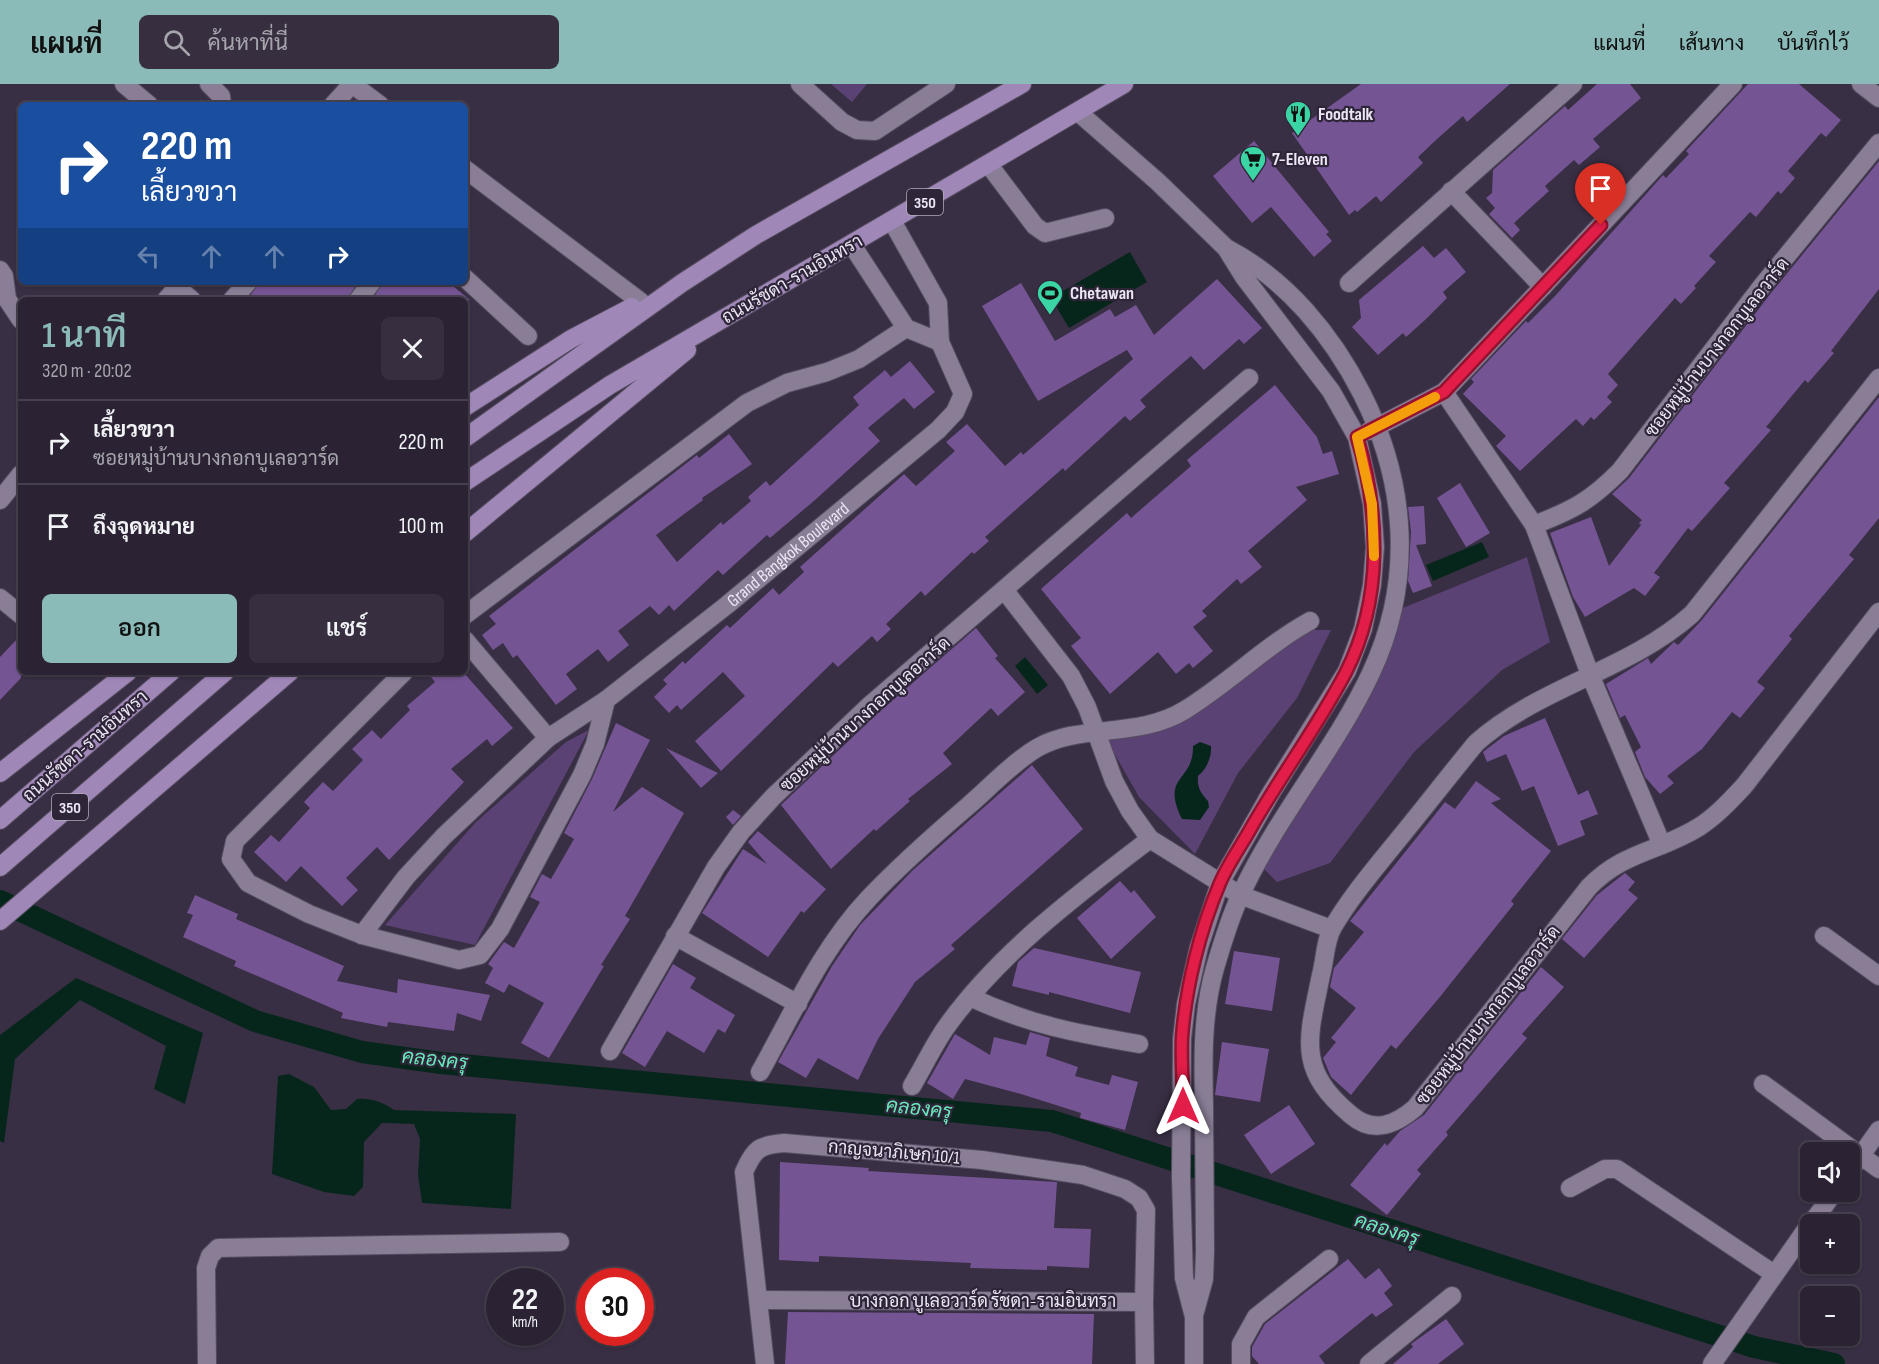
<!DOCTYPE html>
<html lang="th">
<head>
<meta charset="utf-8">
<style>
	:root { --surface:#2b2333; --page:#372f3f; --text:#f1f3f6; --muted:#a6a4ac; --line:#47404e; --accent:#8bbbb9 }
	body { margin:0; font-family:"Sofia Sans Condensed",Sarabun,sans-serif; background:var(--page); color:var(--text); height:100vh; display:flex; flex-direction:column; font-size:22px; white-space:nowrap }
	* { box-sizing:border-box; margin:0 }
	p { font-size:20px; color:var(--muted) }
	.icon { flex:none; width:33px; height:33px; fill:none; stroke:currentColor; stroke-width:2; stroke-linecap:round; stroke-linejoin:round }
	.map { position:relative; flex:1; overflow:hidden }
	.panel { position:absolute; left:18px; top:213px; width:450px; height:378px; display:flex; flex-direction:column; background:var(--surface); border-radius:9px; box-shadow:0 2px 4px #0004,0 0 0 2px var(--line) }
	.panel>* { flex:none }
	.hud { position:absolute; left:18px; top:18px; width:450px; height:183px; border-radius:9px; box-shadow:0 2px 4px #0004,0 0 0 2px var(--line); background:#1a4fa0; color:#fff; overflow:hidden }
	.fabs { position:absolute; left:1800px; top:1058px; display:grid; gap:12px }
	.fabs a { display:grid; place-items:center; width:60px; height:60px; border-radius:9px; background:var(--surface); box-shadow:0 2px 4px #0004,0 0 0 2px var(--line); font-size:30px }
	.speed { position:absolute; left:486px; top:1184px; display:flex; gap:12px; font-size:30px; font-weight:700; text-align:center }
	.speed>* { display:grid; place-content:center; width:78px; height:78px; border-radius:50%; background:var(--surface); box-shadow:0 2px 4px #0004,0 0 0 2px var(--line); line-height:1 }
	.speed small { font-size:15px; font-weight:400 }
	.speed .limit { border:9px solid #d22; background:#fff; color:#111 }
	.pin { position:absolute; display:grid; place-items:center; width:51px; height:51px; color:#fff; margin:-62px -26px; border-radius:50% 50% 50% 0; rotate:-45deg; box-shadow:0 0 6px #0007 }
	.pin .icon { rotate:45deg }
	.me { position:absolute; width:66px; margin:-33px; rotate:0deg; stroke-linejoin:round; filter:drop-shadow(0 0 4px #0008) }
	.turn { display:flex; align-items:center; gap:21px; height:126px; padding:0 24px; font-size:27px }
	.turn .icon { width:78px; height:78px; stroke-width:2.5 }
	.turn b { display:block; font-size:42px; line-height:51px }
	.lanes { display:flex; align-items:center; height:57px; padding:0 24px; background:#0003; justify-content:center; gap:30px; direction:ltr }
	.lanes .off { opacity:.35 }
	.round { display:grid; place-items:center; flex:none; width:63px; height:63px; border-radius:9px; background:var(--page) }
	.head { display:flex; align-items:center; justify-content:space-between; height:102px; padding:0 24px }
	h1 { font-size:36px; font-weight:600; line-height:45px; color:var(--accent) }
	.action { display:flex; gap:12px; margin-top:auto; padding:12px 24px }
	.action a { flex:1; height:69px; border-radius:9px; background:var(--accent); color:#111; font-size:24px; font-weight:600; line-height:69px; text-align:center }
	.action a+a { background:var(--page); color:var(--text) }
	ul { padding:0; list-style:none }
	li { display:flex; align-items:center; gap:18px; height:84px; padding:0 24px; border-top:2px solid var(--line) }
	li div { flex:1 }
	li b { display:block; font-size:22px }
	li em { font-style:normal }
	header { display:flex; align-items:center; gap:36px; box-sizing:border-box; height:84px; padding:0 30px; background:var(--accent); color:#111 }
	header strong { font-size:28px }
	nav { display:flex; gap:33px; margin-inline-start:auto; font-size:21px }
	.search { width:420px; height:54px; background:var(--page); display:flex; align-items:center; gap:15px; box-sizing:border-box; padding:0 21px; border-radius:9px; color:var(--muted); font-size:22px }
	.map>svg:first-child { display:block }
</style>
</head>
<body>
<header>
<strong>แผนที่</strong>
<div class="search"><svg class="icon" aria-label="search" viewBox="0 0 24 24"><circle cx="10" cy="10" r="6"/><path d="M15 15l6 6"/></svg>ค้นหาที่นี่</div>
<nav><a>แผนที่</a><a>เส้นทาง</a><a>บันทึกไว้</a></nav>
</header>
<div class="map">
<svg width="1879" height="1280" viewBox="0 0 1879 1280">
	<rect width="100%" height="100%" fill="#392f44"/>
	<g fill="#5b4274">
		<polygon points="831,0 867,0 852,18"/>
		<polygon points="1527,473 1550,558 1502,586 1414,668 1330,779 1277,798 1262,783 1398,526"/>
		<polygon points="1311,546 1331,546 1297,614 1238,689 1195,770 1139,713 1105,653 1166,642 1283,558"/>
		<polygon points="589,646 475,861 385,841 475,739 566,658"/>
	</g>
	<g fill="#07261b">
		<polygon points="1130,168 1147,198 1069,244 1051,214"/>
		<polygon points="1482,458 1489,473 1433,497 1426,481"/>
		<polygon points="1025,573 1048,601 1037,610 1015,582"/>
		<path d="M1200 658 1211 662C1212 673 1206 686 1198 692 1197 704 1201 709 1208 717L1209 723 1200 736 1182 735C1160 691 1194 698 1193 662Z"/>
		<polygon points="76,894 203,949 185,1020 154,1005 166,962 80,916 15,975 4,1059 0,1057 0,951"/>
		<path d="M289 990 314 1003 331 1026 346 1025 357 1015C372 1014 382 1018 394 1026L516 1030 511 1125 422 1119 418 1091 420 1055 414 1040 382 1039 364 1058 363 1103 354 1112 324 1108 272 1090 278 992Z"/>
	</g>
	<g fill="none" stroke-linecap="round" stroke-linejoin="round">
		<polyline stroke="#07261b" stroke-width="22" points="0,817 255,937 362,968 441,979 1052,1037 1754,1263 1834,1280"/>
	</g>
	<g fill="#745493">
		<polygon points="1361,0 1510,0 1467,38 1463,32 1436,56 1418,73 1423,79 1381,118 1376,112 1357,128 1355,126 1349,131 1292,49"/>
		<polygon points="1597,0 1630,0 1641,14 1593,55 1600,63 1579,81 1574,76 1545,102 1549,107 1514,139 1520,146 1512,154 1489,130 1495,124 1486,114 1492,109 1493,86 1565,22 1568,26"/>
		<polygon points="1748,0 1799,0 1841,36 1826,53 1821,49 1788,87 1795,94 1781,110 1778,107 1756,133 1750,128 1709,172 1716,178 1694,202 1696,204 1681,220 1675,214 1608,290 1618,301 1607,313 1612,318 1594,336 1591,333 1583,342 1576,335 1520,387 1496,362 1506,352 1463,310 1474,298 1471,295 1526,237 1528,239 1555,212 1663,91 1666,94 1689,70 1686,67"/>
		<polygon points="1254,57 1329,148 1326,150 1332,157 1314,173 1271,123 1252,139 1213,92"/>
		<polygon points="1879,77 1879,205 1831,267 1834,269 1808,299 1805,296 1766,343 1771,346 1724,399 1730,404 1692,447 1688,444 1654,489 1660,493 1645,512 1634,504 1585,533 1573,513 1550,449 1591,433 1609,482 1641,441 1639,439 1642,436 1612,410 1629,394 1771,209"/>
		<polygon points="1423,162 1434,174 1446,164 1466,188 1443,208 1447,214 1425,236 1406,253 1403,249 1378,271 1352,243 1361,234 1359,216"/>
		<polygon points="1217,195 1262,244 1244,260 1239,255 1204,286 1191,272 1140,316 1146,323 1130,337 1125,332 1065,387 1063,384 985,453 989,457 974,470 972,468 925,512 921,507 886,540 891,545 877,558 872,552 838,583 833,578 721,687 695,657 745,612 723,588 681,626 677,621 669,629 654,613 667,600 663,596 683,577 685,580 727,541 730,544 773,504 779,511 804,488 800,483 904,390 916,402 955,367 946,358 967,340 1005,382 1021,368 1023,371 1133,275 1127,266 1038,317 982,222 1021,199 1055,257 1110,225 1115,233 1136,221 1154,251"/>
		<polygon points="260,198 358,198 347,216 247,216"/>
		<polygon points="383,198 448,198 470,216 372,216"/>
		<polygon points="910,277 935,308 914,325 904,314 868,344 880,357 815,416 770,454 767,451 723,491 718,486 674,527 669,521 659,531 650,522 618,547 629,561 608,578 598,565 566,590 577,605 556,621 517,571 513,574 503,559 493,566 482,551 496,540 489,532 697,371 699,374 729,350 752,380 702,414 703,416 656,451 677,478 721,438 723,441 751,417 748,413 766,397 770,402 859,321 853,313 885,286 891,293"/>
		<polygon points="1275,301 1317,353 1323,370 1332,367 1339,390 1296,403 1307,416 1248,467 1262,483 1241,500 1237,495 1202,527 1207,532 1193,543 1213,567 1193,584 1189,579 1176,590 1158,568 1110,610 1071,562 1081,554 1041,505 1127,429 1131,434 1191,382 1187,376"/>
		<polygon points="1879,313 1879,434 1849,471 1854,475 1789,552 1792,555 1757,598 1765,604 1740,634 1732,628 1702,665 1667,692 1674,699 1660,710 1645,693 1635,668 1641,663 1625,631 1620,634 1606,600 1648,574 1651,580 1674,558 1678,561 1701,537"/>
		<polygon points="1460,399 1490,449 1466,463 1437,414"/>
		<polygon points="1424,422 1426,460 1416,461 1432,502 1413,509 1408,497 1411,448 1408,423"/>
		<polygon points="976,544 998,572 995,574 1025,608 998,632 991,624 943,669 952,680 908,715 910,717 876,747 874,745 831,785 781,721 878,629"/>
		<polygon points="21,551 21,594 0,616 0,573"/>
		<polygon points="427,588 463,588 513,644 492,662 487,655 451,685 464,698 389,776 377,763 346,794 358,806 342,822 301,782 286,798 254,768 271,751 279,758 310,724 304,718 323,698 333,707 363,676 352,665 372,646 381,655 410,626 407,622 435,598"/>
		<polygon points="1545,634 1578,711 1588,706 1598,730 1580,737 1585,751 1558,762 1534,702 1522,707 1506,670 1487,678 1483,668 1504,652"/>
		<polygon points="616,639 650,656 613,728 642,703 684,729 625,832 630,835 601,881 604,882 549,974 521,959 544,919 509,900 504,909 485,899 493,884 488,880 504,858 514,864 540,818 530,813 542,790 551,795 574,755 564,749 592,695"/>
		<polygon points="666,664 718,689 701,704"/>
		<polygon points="1032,681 1083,745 951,861 955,865 915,898 878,955 858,996 818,974 806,994 778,978 832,882 860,841 912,787"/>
		<polygon points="1476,697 1501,715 1491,719 1551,767 1511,817 1514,820 1439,914 1396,965 1391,961 1351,1011 1331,993 1323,974 1336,958 1331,954 1356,924 1330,903 1334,884 1364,848 1350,837 1445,718 1455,725"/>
		<polygon points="733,726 741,732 733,741 726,733"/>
		<polygon points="758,747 826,805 804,829 801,827 768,873 702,829 743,765 767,780 748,758"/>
		<polygon points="1625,789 1635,798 1628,806 1638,814 1584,874 1562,855 1597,811"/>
		<polygon points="1120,797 1131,809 1134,806 1156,833 1111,875 1077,834"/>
		<polygon points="195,811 238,830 236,835 344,882 337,897 397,909 398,895 490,911 481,937 457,929 454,947 388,938 387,943 341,934 343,929 234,882 236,877 183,853 193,831 187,829"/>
		<polygon points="1034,864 1141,888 1130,929 1049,908 1049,911 1012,902 1018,878"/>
		<polygon points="1234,867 1280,874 1272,927 1225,920"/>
		<polygon points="673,880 696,894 690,904 735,931 725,949 718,945 704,969 667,947 645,983 622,969"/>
		<polygon points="1541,883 1564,903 1522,950 1527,954 1446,1048 1448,1051 1417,1086 1421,1090 1387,1131 1350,1101 1385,1059 1387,1062 1400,1047 1424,1031"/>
		<polygon points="1030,948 1050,954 1046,972 1078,983 1075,992 1109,1001 1112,991 1138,998 1125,1046 1080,1034 1081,1029 1021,1010 965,995 953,1015 927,999 955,950 990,971 994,953 1026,961"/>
		<polygon points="1222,958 1269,965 1260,1018 1215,1011"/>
		<polygon points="1289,1021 1315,1060 1271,1090 1244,1051"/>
		<polygon points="780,1078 869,1084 868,1087 1057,1098 1054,1144 1091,1145 1089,1184 1047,1182 1047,1186 970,1184 971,1179 819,1172 819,1178 779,1176"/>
		<polygon points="1348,1175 1365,1195 1379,1184 1392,1202 1384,1209 1393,1221 1376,1233 1372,1229 1319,1272 1325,1280 1259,1280 1252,1272 1252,1263 1265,1240"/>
		<polygon points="788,1228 1094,1230 1092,1280 785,1280"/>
		<polygon points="1446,1235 1464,1260 1438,1280 1393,1280 1413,1263 1411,1260"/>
	</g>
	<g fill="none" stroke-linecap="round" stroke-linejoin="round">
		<g stroke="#554c5f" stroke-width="20">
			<g id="minor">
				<polyline points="124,0 149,21"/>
				<polyline points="209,0 221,12 222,21"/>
				<polyline points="352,0 380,21"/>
				<polyline points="800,0 842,38 857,46 875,47 946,0"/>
				<polyline points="1861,0 1879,14"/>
				<polyline points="333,21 352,0"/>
				<polyline points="1078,28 1158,98 1226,164 1244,193 1331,307 1357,353 1372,420 1375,463 1372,501 1363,545 1347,587 1271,709 1220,799 1199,863 1186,920 1182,955 1181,1094 1184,1194 1194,1233 1194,1280"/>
				<polyline points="989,81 1035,142 1045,149 1105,134"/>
				<polyline points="465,85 641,218"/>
				<polyline points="1451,107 1543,203"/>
				<polyline points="852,161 906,244 940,258"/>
				<polyline points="0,186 4,192 7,215 21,236"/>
				<polyline points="465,194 528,252"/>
				<polyline points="1349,199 1573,0"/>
				<polyline points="177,203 192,216"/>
				<polyline points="166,216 182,198"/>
				<polyline points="232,216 248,198"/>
				<polyline points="358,216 372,198"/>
				<path d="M1879 294 1692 530C1628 587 1540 602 1476 659 1448 693 1421 728 1393 762 1372 788 1350 814 1333 843 1325 856 1325 877 1321 891 1308 955 1296 985 1351 1031 1373 1050 1395 1041 1415 1024L1589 803C1624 767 1659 768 1699 743 1716 732 1730 717 1744 702L1879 528"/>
				<polyline points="1444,308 1534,441 1591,593 1662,761"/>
				<polyline points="1369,347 1444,308 1733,0"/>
				<polyline points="0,416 21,390"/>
				<path d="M1534 441C1573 426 1590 417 1620 387L1762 202 1879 59"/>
				<polyline points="1005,507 1071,592 1087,623 1114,697 1130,727 1150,755 1240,811 1331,845"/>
				<polyline points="0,514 21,531"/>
				<polyline points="465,531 747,319 787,299 827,288 859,275 906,244"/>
				<polyline points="465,556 548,654"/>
				<polyline points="404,588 235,757 231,775 248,799 309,830 362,851 459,876 480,871 500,845 582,691 595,660 606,616"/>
				<path id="s1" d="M362 851 406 793 444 752 548 654 606 616 727 521 938 346 955 328 963 310 940 258 938 219 892 137"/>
				<polyline points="675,852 798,920"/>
				<polyline points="1824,852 1879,892"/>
				<path d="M970 913C1030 941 1075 949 1139 960"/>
				<polyline points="610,967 716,783 741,748 773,713 870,621 1249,294"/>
				<path d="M760 988C793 929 822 864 868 815 899 782 933 752 968 722 990 703 1012 679 1037 664 1080 639 1138 655 1185 626 1229 599 1265 562 1310 537"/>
				<polyline points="1763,1000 1879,1085"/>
				<path d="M912 1002C924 982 934 960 947 942 1000 868 1078 810 1150 755"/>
				<polyline points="1850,1087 1879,1046"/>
				<polyline points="1570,1104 1605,1085 1617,1085 1774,1190"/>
				<polyline points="1811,1140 1835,1107"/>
				<polyline points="760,1216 1144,1218 1145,1280"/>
				<path d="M1194 1231 1204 1195 1205 1167C1205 1119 1204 1071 1204 1022 1203 976 1202 929 1215 884 1222 860 1230 833 1241 810 1277 732 1335 666 1371 589 1414 497 1407 399 1362 310 1332 251 1287 196 1228 165"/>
				<polyline points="207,1280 206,1184 210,1172 218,1164 560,1158"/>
				<path d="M765 1280 744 1088C754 1065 759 1061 784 1059L982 1076 1083 1091 1125 1105 1139 1114 1146 1126 1144 1218"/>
				<polyline points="1241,1280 1241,1260 1256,1233 1329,1175"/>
				<polyline points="1369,1280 1452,1212"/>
				<polyline points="1712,1280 1810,1140"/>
			</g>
		</g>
		<g stroke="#554c5f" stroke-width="20">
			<g id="major">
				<polyline points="465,323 571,255 632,223"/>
				<polyline points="465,354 682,199 756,151 1022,0"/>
				<polyline points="465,398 610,301 1124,0"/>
				<polyline points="465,449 687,266"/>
				<polyline points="0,689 128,588"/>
				<polyline points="0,736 171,588"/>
				<polyline points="0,783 225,588"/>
				<polyline points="0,837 290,588"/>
			</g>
		</g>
		<use href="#minor" stroke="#897e96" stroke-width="18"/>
		<use href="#major" stroke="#9f88b8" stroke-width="18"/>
	</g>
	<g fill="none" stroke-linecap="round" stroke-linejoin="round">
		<g stroke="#92132f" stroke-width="15">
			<path id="route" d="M1183 1022C1183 999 1181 976 1182 953 1186 902 1200 846 1220 799 1228 780 1241 762 1251 744 1281 691 1318 642 1346 588 1383 515 1380 430 1357 353L1444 308 1601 141"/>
		</g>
		<use href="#route" stroke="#e11d48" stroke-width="10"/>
		<polyline stroke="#f59e0b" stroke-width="10" points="1374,472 1372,420 1357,353 1435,313"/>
	</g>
	<defs>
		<g id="restaurant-pin" transform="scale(1.35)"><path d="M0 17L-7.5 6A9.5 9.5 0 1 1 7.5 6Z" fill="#3bd4a4" stroke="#2f2539"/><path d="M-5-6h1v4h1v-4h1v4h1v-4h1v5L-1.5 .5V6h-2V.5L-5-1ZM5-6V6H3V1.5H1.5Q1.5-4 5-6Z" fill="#111"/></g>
		<g id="supermarket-pin" transform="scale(1.35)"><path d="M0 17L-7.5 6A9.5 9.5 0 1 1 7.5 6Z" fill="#3bd4a4" stroke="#2f2539"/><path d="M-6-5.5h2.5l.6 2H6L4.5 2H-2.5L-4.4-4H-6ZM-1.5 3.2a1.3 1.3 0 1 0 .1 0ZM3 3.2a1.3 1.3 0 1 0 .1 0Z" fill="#111"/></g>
		<g id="stadium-pin" transform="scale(1.35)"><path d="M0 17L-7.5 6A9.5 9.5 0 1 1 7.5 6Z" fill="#3bd4a4" stroke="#2f2539"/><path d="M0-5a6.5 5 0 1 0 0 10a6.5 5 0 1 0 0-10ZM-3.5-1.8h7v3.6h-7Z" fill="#111"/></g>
	</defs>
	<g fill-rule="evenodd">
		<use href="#restaurant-pin" x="1298" y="30"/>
		<use href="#supermarket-pin" x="1253" y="75"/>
		<use href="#stadium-pin" x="1050" y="209"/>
	</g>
	<g text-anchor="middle" stroke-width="4.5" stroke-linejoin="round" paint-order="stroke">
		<g fill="#2f2539" stroke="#b3acbc" stroke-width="1.5">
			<rect x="907" y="105" width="36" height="26" rx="4.5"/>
			<rect x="52" y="710" width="36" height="26" rx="4.5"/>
		</g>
		<g font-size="16" font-weight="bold" fill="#ece6f4">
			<text x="925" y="124">350</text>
			<text x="70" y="729">350</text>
		</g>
		<g font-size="18" font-weight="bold" fill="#ece6f4" stroke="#2f2539" text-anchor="start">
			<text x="1318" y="36">Foodtalk</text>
			<text x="1272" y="81">7-Eleven</text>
			<text x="1070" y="215">Chetawan</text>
		</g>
		<g font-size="18" fill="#ece6f4" stroke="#2f2539">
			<text transform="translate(792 195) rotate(-30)" y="6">ถนนรัชดา-รามอินทรา</text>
			<text transform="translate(1717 263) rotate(-52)" y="6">ซอยหมู่บ้านบางกอกบูเลอวาร์ด</text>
			<text dy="6" stroke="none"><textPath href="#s1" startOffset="574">Grand Bangkok Boulevard</textPath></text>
			<text transform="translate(865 630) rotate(-42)" y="6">ซอยหมู่บ้านบางกอกบูเลอวาร์ด</text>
			<text transform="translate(85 662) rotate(-41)" y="6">ถนนรัชดา-รามอินทรา</text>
			<text transform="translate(1488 931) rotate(-52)" y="6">ซอยหมู่บ้านบางกอกบูเลอวาร์ด</text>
			<text transform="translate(894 1068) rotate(5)" y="6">กาญจนาภิเษก 10/1</text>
			<text x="983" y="1223">บางกอก บูเลอวาร์ด รัชดา-รามอินทรา</text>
		</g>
		<g font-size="20" font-style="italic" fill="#69eabc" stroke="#2f2539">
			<text transform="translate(435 975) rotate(6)" y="7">คลองครุ</text>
			<text transform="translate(919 1024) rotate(6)" y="7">คลองครุ</text>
			<text transform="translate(1387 1145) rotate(18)" y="7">คลองครุ</text>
		</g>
	</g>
</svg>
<div class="fabs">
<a><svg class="icon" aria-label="sound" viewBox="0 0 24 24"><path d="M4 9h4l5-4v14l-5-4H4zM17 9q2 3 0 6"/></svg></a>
<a>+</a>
<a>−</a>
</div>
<div class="speed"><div>22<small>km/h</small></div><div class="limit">30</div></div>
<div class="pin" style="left:1601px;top:141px;background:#d93025"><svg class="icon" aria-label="arrive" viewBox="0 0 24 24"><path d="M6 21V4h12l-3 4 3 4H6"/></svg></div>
<svg class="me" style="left:1183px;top:1022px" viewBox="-20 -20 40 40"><path d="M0-17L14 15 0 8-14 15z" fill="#e11d48" stroke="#fff" stroke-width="4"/></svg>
<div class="hud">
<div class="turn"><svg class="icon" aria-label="right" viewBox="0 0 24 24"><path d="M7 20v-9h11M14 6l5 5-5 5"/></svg><div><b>220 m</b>เลี้ยวขวา</div></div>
<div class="lanes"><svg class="icon off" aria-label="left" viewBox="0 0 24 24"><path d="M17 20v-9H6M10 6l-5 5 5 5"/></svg><svg class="icon off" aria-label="ahead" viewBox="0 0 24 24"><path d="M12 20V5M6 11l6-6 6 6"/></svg><svg class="icon off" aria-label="ahead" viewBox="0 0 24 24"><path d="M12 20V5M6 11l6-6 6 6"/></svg><svg class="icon" aria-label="right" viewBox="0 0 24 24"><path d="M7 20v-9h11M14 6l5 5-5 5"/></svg></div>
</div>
<section class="panel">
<div class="head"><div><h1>1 นาที</h1><p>320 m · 20:02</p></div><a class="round"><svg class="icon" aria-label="close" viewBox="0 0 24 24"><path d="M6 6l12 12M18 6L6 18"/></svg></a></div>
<ul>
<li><svg class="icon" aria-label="right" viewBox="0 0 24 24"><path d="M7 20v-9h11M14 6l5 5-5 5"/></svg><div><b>เลี้ยวขวา</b><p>ซอยหมู่บ้านบางกอกบูเลอวาร์ด</p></div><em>220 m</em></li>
<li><svg class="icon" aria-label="arrive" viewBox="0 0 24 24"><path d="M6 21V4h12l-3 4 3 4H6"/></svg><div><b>ถึงจุดหมาย</b></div><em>100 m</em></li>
</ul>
<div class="action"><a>ออก</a><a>แชร์</a></div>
</section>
</div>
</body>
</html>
